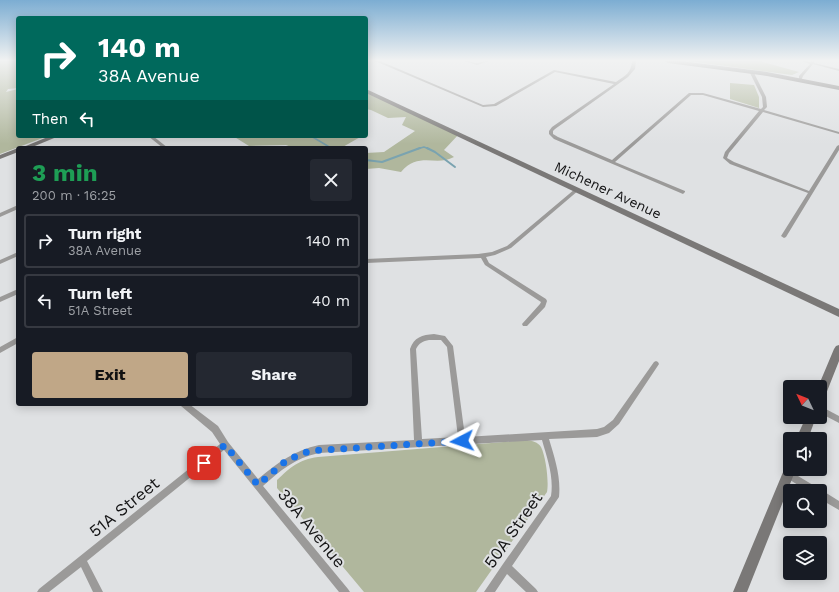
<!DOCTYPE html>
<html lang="en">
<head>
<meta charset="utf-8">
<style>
	:root { --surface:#171b24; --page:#242831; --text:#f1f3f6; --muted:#9ea1a6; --line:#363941; --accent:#c0a787 }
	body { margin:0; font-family:"Work Sans",sans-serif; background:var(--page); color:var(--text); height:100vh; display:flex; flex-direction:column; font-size:15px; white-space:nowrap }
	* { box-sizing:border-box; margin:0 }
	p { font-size:13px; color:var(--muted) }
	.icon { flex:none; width:22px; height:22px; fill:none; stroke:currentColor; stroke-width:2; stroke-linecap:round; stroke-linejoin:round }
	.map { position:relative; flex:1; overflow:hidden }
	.sheet { position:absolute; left:16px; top:146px; width:352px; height:260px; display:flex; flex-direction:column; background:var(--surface); border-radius:4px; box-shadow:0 2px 10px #0003 }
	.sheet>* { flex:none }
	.top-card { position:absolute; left:16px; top:16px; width:352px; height:122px; border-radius:4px; box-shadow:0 2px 10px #0003; background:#00695c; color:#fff; overflow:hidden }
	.needle { width:26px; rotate:313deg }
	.fabs { position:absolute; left:783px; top:380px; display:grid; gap:8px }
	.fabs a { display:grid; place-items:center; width:44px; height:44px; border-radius:4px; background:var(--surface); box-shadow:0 2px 10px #0003; font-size:20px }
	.pin { position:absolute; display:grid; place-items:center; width:34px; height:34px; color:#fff; margin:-17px; border-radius:8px; box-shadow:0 2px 6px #0006 }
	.me { position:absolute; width:44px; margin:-22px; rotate:266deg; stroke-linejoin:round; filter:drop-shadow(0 0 3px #0008) }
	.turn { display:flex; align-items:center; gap:14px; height:84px; padding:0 16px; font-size:18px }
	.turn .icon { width:52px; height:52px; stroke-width:2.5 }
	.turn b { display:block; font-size:28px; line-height:34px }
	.then { display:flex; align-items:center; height:38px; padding:0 16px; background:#0003; gap:8px; font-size:15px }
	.round { display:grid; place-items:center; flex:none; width:42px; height:42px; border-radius:4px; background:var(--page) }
	.overview { display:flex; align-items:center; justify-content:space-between; height:68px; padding:0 16px }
	h1 { font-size:24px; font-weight:700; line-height:30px; color:#1e9e55 }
	.button { display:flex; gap:8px; margin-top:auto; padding:8px 16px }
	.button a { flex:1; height:46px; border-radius:4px; background:var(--accent); color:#111; font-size:16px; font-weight:700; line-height:46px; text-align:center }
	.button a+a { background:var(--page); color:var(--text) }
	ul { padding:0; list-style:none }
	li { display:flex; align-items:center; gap:12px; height:54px; margin:0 8px 6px; padding:0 8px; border:2px solid var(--line); border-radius:4px }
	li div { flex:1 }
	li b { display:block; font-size:15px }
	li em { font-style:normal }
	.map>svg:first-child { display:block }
</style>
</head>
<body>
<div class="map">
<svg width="839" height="592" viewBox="0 0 839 592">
	<rect width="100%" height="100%" fill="#dfe1e3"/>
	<g fill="#b0b79d">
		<polygon points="0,61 18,61 18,88 8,89 6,92 18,89 18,136 48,136 0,154"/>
		<polygon points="688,61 759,61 799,72 792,75"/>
		<polygon points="730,83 754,85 759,97 759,108 730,99"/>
		<path d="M366 90 459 134 444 150 454 157C436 167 419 151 401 172L379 168 366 169V153L384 152 415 131 402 125 406 117 388 118 371 110 366 109Z"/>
		<polygon points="233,136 362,136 341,148 294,148 286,145 249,146"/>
		<path d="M527 440C532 441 538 442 541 447 546 457 549 482 547 492L476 592H364L277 488V480C291 467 298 460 318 457Z"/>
	</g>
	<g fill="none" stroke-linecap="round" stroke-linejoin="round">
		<g stroke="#7aa3b0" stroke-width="1.5">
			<polyline points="311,136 331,148"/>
			<polyline points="417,149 424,147 429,149"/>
		</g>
		<g stroke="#7aa3b0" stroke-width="2">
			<polyline points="427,148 435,152 455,167"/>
			<polyline points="366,160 382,162 420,148"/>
		</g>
		<g fill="#9b9a99" fill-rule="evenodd">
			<path d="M375 61H380L483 105 494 104 554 70 616 82C626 75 631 73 632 61H636L635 69 628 77 555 129 553 131V134L558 137 612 160 689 93H703L761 109 763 107 762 97 749 71 751 70 753 71 766 97 767 107 764 110 839 132V134L763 112 729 153 727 158 734 162 809 191 837 146 839 145V150L786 237 784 238 781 236 808 193 730 164 723 158 725 152 759 111 703 95H691L615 162 685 191V192L683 194 554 139 549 134V131L552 127 614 84 555 72 496 106 483 107Z"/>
			<path d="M464 61C469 61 474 63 478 63 482 62 485 61 489 61L477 65Z"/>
			<polygon points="801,61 811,62 814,61 814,63 839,69 839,71 813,64 803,76 801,81 799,81 799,76 810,64"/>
			<polygon points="148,136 153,136 168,148 163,148"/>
			<polygon points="575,189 579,189 579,190 511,248 495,255 486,257 489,263 546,299 547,301 545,307 527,326 523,326 522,324 540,304 541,302 485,265 481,258 366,263 366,259 478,254 492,252 507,246"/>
			<polygon points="18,205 18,209 0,217 0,213"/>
			<polygon points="18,252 18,256 0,264 0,260"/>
			<polygon points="18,289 18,294 0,302 0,297"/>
			<path d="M434 334 445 336 453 346 465 437 597 429 604 427 613 420 654 362 656 361 658 362 659 364 619 424 609 433 597 437 549 439C555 459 561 477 559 497L512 566 536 589 538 592H526L507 574 495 592H484L503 564 551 496C554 476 547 458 542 440L319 453C295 458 281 470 263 486L348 589 350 592H339L224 450 87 561 103 592H93L81 567 49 592H37L39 589 220 444 212 432 181 406 180 404H189L218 426 228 442 258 479C277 463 295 450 319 445L414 440 410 349C414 337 422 335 434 334ZM429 340H441L447 347 458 437 422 439 416 349C419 343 423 341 429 340Z"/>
			<polygon points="18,337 18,343 0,353 0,347"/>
			<polygon points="820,406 839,416 839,423 820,413"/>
			<polygon points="788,470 818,488 819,490 823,491 839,501 839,510 820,499 820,491 808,491 785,477 784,474 785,471"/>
		</g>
		<g fill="#7a7877" fill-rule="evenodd">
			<polygon points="665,61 680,61 767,72 839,86 839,90 767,76 668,63"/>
			<polygon points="366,89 839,309 839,317 366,93"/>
			<polygon points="50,136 59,136 30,148 21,148"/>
			<polygon points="18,148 18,152 0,159 0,155"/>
			<polygon points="839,345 839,361 824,399 820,401 820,387 818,387 834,349 836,346"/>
			<polygon points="806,417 816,417 808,439 796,439"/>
			<polygon points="790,463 790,469 796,469 747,592 733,592 786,465"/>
		</g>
	</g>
	<linearGradient id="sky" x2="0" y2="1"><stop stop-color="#7cadd2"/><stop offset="0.42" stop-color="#f1f2f2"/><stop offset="1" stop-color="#f1f2f2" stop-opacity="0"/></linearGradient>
	<rect width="839" height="144" fill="url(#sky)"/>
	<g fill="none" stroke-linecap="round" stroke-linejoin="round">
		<polyline stroke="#1a73e8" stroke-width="7" stroke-dasharray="0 12.6" points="204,463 225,445 258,485 287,460 309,451 462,441"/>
	</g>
	<g text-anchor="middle" stroke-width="4" stroke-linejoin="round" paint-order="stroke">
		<g font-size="14" fill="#141415" stroke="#dfe1e3">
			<text transform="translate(608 190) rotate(25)" y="5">Michener Avenue</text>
		</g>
		<g font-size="17" fill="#141415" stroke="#dfe1e3">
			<text transform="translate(124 507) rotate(-39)" y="6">51A Street</text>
			<text transform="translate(312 528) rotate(51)" y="6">38A Avenue</text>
			<text transform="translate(513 530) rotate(-55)" y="6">50A Street</text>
		</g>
	</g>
</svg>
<div class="fabs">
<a><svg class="needle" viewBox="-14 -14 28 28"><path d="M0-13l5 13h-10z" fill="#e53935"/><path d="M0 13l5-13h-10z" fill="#9ea1a6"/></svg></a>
<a><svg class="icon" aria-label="sound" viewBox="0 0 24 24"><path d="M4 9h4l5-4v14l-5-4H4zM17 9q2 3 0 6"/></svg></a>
<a><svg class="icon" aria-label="search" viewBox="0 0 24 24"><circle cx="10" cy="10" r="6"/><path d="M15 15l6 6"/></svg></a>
<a><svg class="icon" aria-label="layers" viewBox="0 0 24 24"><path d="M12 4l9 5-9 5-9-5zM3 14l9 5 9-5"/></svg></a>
</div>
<div class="pin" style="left:204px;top:463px;background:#d93025"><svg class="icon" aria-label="arrive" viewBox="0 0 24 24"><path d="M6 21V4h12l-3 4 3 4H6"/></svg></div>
<svg class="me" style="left:462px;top:441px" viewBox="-20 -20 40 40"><path d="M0-17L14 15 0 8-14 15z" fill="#1a73e8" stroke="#fff" stroke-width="4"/></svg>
<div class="top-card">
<div class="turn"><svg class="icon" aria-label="right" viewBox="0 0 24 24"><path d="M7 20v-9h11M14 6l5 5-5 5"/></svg><div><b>140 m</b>38A Avenue</div></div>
<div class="then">Then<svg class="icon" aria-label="left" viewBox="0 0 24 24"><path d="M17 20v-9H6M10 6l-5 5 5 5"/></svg></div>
</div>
<section class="sheet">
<div class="overview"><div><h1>3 min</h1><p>200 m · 16:25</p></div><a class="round"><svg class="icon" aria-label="close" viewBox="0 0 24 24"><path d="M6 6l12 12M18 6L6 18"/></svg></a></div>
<ul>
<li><svg class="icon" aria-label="right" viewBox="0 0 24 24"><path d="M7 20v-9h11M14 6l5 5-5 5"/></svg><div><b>Turn right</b><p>38A Avenue</p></div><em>140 m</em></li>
<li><svg class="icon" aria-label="left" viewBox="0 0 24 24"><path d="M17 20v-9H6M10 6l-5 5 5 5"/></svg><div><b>Turn left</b><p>51A Street</p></div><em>40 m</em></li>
</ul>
<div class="button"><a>Exit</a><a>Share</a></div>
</section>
</div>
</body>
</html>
